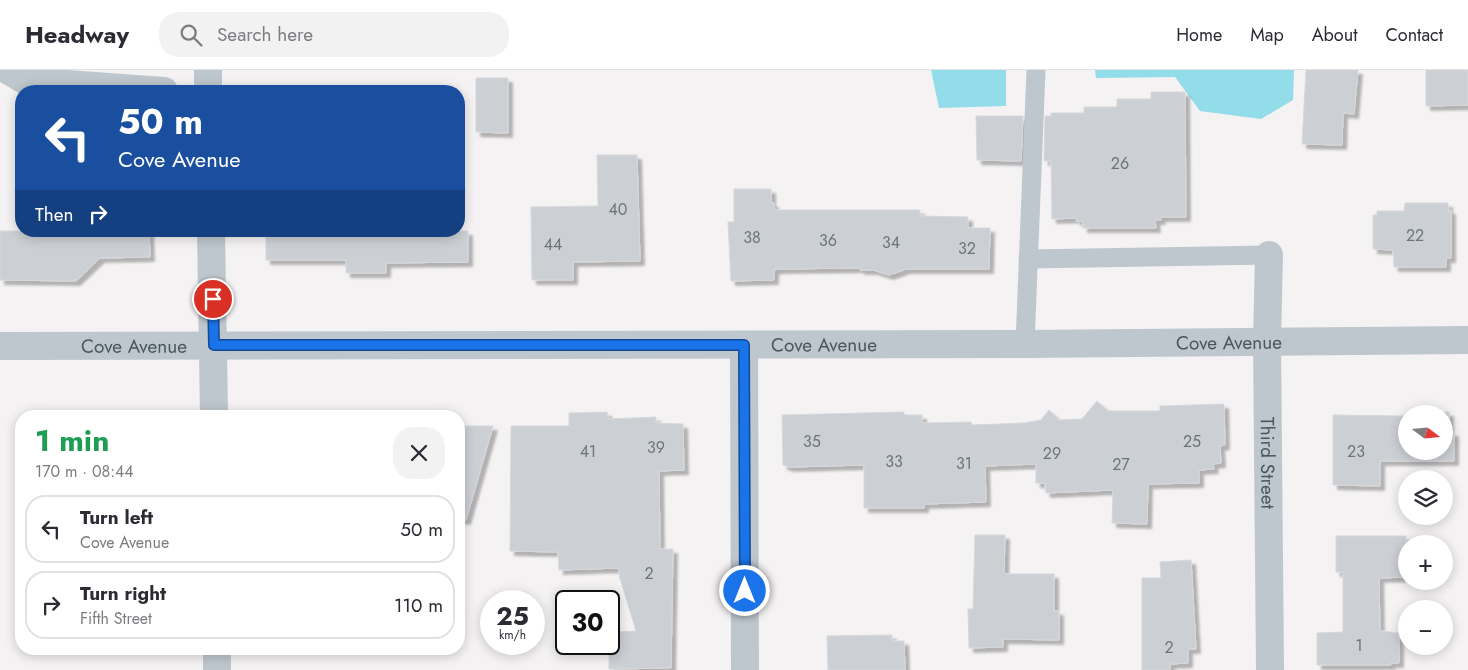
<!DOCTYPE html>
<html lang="en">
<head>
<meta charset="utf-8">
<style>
	:root { --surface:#fff; --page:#f2f2f3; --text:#2b2b33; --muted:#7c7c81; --line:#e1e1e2 }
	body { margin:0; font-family:Jost,sans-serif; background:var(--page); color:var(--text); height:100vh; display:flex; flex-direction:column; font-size:19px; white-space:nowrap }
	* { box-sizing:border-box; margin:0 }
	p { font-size:16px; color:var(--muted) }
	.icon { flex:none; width:28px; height:28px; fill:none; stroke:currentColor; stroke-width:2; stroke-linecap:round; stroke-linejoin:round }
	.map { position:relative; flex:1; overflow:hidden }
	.sheet { position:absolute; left:15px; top:340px; width:450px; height:245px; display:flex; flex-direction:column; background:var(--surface); border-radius:20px; box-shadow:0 2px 12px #0003 }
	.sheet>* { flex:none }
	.banner { position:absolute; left:15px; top:15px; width:450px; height:152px; border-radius:20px; box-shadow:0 2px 12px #0003; background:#1a4fa0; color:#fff; overflow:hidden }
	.needle { width:32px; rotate:106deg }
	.fabs { position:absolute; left:1398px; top:335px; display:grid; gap:10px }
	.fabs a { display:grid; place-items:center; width:55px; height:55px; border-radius:50%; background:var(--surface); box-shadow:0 2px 12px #0003; font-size:25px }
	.speed { position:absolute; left:480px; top:520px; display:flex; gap:10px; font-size:25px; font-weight:700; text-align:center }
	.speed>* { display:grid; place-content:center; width:65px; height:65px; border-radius:50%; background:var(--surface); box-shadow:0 2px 12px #0003; line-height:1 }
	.speed small { font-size:12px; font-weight:400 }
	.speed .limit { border:2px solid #111; border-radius:8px; background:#fff; color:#111 }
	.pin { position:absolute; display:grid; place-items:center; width:42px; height:42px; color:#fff; margin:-21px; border:2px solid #fff; border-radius:50%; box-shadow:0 1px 5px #0007 }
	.me { position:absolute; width:55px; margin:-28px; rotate:0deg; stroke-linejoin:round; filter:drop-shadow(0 0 4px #0008) }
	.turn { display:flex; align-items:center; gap:18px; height:105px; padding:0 20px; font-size:22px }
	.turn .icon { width:65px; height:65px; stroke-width:2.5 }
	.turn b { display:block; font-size:35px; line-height:42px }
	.then { display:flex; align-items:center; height:48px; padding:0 20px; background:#0003; gap:10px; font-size:19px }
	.round { display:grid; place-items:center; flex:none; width:52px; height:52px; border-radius:20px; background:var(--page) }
	.headline { display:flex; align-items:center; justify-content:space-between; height:85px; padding:0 20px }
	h1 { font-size:30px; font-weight:700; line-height:38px; color:#1e9e55 }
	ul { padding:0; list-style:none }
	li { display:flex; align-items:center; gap:15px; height:68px; margin:0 10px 8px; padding:0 10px; border:2px solid var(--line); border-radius:20px }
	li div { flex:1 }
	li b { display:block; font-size:19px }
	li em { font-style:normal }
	header { display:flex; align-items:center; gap:30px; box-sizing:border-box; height:70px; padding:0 25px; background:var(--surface); border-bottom:1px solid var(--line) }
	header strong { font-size:24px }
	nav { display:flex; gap:28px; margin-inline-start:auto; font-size:18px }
	.search { width:350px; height:45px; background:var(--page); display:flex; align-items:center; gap:12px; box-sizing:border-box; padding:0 18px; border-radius:20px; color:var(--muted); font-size:19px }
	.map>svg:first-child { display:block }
</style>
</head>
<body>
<header>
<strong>Headway</strong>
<div class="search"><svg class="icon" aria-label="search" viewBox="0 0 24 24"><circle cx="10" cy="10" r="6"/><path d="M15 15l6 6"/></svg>Search here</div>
<nav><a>Home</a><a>Map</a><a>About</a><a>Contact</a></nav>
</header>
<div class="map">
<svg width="1468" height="600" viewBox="0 0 1468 600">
	<defs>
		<filter id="shadow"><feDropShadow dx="4.5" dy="4.5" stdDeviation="1" flood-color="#0004"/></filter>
	</defs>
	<rect width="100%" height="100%" fill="#f4f2f2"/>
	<g fill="#93dce9">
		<polygon points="931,0 1006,0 1006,36 939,38"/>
		<polygon points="1095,0 1294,0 1293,30 1261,49 1200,41 1175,7 1096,8"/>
	</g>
	<g fill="#cccfd4" stroke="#d6d8dd" filter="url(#shadow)">
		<polygon points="1306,0 1358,0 1354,44 1343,43 1342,75 1302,74"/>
		<polygon points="1426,0 1468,0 1468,35 1426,36"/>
		<polygon points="476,8 508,8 508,63 476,62"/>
		<polygon points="1151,22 1185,22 1186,147 1160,147 1161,150 1155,150 1156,158 1083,158 1083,151 1076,151 1077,148 1052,149 1051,91 1044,91 1045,46 1051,46 1051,43 1084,43 1084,37 1117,37 1117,29 1151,29"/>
		<polygon points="976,46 1023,46 1021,91 977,90"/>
		<polygon points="597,85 637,85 640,191 573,192 573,210 532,210 531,137 598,136"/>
		<polygon points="734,119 771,119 771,133 774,133 774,140 920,140 920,146 968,147 968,158 990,158 989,199 906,199 889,205 873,200 860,200 860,198 778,199 774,200 774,210 731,211 728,152 734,152"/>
		<polygon points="1405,133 1448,133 1448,140 1451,140 1451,188 1446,188 1446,197 1394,197 1393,180 1373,179 1373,145 1377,145 1377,141 1404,141"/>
		<polygon points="0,161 149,161 150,187 100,188 76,211 0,210"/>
		<polygon points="266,161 468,161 468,192 386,193 386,203 346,203 346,190 266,190"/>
		<polygon points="1097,331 1108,341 1160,341 1160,336 1224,334 1225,375 1220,376 1221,393 1213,394 1214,399 1199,400 1199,413 1148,414 1147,454 1112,453 1113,420 1046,423 1045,413 1036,413 1036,394 985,396 986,432 924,434 924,438 864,438 864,395 790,397 783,395 782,345 904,342 904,345 922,345 922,353 971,352 972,355 1024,353 1041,350 1049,340 1059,350 1082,349"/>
		<polygon points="607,342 608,349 656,347 656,353 683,354 684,400 659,401 660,479 673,479 671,598 609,599 609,562 636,561 619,505 619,498 559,500 558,482 510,481 511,356 569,356 569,343"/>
		<polygon points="1414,342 1449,342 1449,362 1454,362 1454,391 1380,391 1380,416 1333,415 1333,345 1406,346 1406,381 1444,381 1444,344 1414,344"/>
		<polygon points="459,356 493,356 466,450 459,449"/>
		<polygon points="975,465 1005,465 1004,504 1054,504 1054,541 1059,541 1059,570 1003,569 1003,577 969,578 968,539 973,539"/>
		<polygon points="1336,466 1406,466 1406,507 1379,508 1380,561 1399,563 1399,593 1390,593 1391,595 1317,595 1317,563 1343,562 1343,502 1336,502"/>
		<polygon points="1191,490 1196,579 1188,579 1188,593 1170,594 1170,600 1142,600 1142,508 1161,508 1160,492"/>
		<polygon points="892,565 892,571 904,571 905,600 828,600 827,566"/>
	</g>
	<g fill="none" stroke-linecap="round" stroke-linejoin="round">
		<g stroke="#bec7cd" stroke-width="19">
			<polyline points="1028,189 1269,185"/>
			<polyline points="1025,274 1036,0"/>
		</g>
		<g stroke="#bec7cd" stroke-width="28">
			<polyline points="7,0 26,11 164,21"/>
			<polyline points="208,0 208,21"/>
			<polyline points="211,161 214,346"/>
			<path id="s1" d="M1269 185 1267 272 1270 600"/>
			<polyline points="744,275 745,600"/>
			<path id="s2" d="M0 276 1025 274 1468 270"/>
			<polyline points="217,579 217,600"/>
		</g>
	</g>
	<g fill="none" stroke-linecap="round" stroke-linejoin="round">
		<g stroke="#114b97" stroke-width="12">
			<polyline id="route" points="213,229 214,275 744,275 745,521"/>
		</g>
		<use href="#route" stroke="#1a73e8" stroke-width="9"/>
	</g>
	<g text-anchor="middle" stroke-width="4" stroke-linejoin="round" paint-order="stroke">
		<g font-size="16" fill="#6a747c">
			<text x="1120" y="99">26</text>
			<text x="618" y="145">40</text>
			<text x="1415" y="171">22</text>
			<text x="752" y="173">38</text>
			<text x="828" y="176">36</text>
			<text x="891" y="178">34</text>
			<text x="553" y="180">44</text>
			<text x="967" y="184">32</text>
			<text x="812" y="377">35</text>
			<text x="1192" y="377">25</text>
			<text x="656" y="383">39</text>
			<text x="588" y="387">41</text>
			<text x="1356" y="387">23</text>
			<text x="1052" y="389">29</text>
			<text x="894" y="397">33</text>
			<text x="964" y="399">31</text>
			<text x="1121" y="400">27</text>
			<text x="649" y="509">2</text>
			<text x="1359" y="581">1</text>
			<text x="1169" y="583">2</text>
		</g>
		<g font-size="19" fill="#4a565f" stroke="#fff">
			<text dy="7" stroke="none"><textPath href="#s2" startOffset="1229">Cove Avenue</textPath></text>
			<text dy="7" stroke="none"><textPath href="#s2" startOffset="824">Cove Avenue</textPath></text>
			<text dy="7" stroke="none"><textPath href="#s2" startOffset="134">Cove Avenue</textPath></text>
			<text dy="7" stroke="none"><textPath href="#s1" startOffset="208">Third Street</textPath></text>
		</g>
	</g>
</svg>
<div class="fabs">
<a><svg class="needle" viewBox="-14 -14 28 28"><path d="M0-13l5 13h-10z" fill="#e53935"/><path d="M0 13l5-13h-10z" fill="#7c7c81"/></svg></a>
<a><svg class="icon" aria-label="layers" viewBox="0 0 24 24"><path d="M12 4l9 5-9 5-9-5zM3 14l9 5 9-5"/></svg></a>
<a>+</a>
<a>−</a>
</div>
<div class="speed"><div>25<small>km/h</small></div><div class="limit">30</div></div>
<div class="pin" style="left:213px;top:229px;background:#d93025"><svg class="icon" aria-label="arrive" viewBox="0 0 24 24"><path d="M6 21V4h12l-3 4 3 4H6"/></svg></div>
<svg class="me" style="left:745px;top:521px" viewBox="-20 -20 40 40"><circle r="17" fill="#1a73e8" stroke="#fff" stroke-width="3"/><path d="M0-11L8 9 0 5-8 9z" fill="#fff"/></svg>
<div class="banner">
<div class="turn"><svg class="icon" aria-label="left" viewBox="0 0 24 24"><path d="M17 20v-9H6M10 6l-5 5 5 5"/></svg><div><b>50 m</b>Cove Avenue</div></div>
<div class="then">Then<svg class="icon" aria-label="right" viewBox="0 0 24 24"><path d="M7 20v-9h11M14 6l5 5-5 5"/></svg></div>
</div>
<section class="sheet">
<div class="headline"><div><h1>1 min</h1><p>170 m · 08:44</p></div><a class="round"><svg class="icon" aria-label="close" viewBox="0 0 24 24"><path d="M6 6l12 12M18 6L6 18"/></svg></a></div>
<ul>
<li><svg class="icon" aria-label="left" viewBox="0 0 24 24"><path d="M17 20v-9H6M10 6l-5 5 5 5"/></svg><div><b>Turn left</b><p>Cove Avenue</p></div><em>50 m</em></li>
<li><svg class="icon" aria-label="right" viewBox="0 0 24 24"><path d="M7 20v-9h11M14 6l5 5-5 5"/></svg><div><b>Turn right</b><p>Fifth Street</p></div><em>110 m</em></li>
</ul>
</section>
</div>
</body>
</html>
